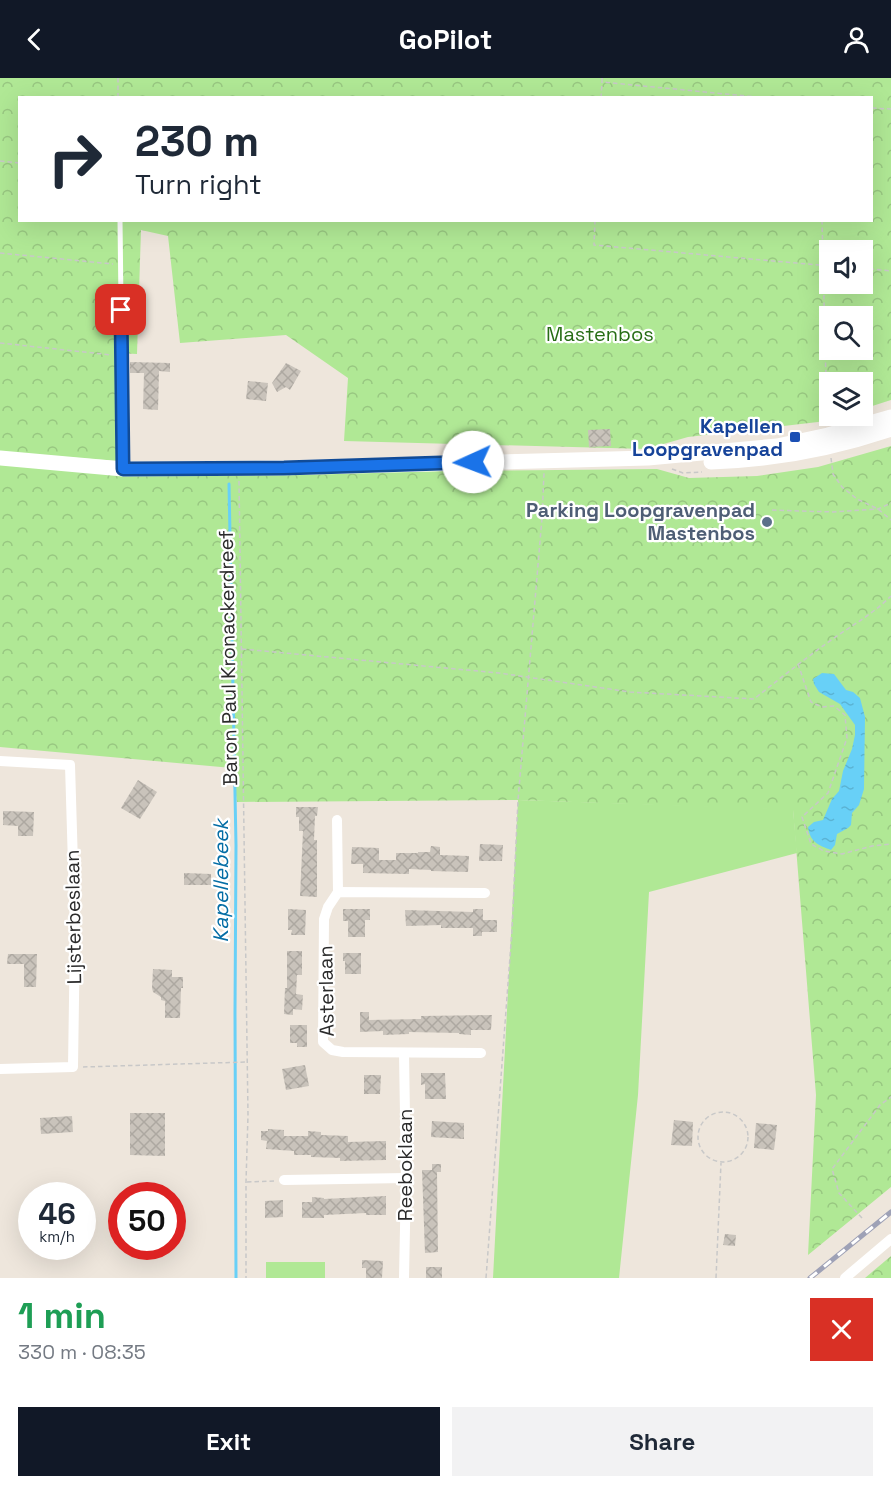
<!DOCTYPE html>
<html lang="en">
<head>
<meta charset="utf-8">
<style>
	:root { --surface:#fff; --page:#f2f2f3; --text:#1f2937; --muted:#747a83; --accent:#111827 }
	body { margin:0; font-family:"Space Grotesk",sans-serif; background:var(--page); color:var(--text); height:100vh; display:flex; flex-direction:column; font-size:22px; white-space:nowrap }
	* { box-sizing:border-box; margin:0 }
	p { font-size:20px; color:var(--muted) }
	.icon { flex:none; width:33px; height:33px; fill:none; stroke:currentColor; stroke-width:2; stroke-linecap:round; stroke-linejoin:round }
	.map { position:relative; height:1200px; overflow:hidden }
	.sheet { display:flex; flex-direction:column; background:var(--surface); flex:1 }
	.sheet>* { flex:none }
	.top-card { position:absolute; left:18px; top:18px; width:855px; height:126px; border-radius:0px; box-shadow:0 6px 24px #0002; background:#fff; color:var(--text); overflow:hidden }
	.fabs { position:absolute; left:819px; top:162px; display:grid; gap:12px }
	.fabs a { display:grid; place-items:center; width:54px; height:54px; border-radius:0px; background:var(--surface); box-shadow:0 6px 24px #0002; font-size:30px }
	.speed { position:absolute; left:18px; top:1104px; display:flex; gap:12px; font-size:30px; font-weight:700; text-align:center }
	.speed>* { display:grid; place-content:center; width:78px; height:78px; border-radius:50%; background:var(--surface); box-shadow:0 6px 24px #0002; line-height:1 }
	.speed small { font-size:15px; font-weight:400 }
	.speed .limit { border:9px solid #d22; background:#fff; color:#111 }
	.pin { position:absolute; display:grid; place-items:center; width:51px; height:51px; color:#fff; margin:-26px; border-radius:12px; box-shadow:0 3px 9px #0006 }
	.me { position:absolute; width:66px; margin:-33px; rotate:268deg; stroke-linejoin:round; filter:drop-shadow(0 0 4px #0008) }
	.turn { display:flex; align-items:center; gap:21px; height:126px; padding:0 18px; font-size:27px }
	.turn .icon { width:78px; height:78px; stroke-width:2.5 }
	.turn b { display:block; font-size:42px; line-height:51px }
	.round { display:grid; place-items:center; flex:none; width:63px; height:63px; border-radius:0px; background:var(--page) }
	.headline { display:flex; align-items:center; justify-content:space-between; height:102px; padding:0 18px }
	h1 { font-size:36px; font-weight:700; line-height:45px; color:#1e9e55 }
	.button { display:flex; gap:12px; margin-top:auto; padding:12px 18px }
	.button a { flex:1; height:69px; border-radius:0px; background:var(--accent); color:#fff; font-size:24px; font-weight:700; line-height:69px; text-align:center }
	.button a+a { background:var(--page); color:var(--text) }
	header { display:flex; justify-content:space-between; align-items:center; height:78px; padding:0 18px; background:var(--accent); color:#fff; font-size:27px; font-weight:700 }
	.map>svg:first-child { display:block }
</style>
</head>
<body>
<header><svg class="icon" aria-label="back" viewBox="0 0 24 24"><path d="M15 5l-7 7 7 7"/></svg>GoPilot<svg class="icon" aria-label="person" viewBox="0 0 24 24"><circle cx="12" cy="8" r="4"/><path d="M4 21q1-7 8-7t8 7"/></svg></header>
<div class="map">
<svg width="891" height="1200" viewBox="0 0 891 1200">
	<defs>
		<pattern id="forest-crowns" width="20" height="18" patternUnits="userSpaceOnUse" patternTransform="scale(1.5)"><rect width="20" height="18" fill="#b0e895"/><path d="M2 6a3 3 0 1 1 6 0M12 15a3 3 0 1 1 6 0" fill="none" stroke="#98c781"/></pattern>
		<pattern id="water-ripples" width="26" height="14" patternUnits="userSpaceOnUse" patternTransform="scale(1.5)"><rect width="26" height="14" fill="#68d0f7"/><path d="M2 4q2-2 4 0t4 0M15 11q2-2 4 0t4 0" fill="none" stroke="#5ab3d4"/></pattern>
		<pattern id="building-cross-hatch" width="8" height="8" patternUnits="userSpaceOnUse" patternTransform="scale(1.5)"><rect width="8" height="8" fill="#c9c3bb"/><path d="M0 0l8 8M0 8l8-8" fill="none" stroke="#ada8a1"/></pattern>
	</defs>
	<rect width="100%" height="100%" fill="#eee6dc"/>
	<g fill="#b0e895">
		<polygon points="518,722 793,731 797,775 649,814 638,1017 619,1200 493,1200"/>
		<rect x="266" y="1184" width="59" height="16"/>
	</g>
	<g fill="url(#forest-crowns)" fill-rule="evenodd">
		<path d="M0 0H891V322L863 331 862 304H830V338H841L818 344 688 359 646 371 344 363 348 300 286 257 180 265 168 158 141 152 137 276 117 275 118 383 0 374ZM20 20H872V142H20ZM830 172H862V206H830ZM830 238H862V272H830Z"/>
		<polygon points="891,368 891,1109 808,1177 816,1017 793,732 518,722 237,724 232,690 0,669 0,384 252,395 657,391 689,400 757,398 818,389"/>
		<polygon points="891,1178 891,1200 865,1200"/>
	</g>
	<path fill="url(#water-ripples)" d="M822 595 834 596 846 612 853 614 860 620 865 639 864 711 859 727 852 735 851 747 848 750 837 756 835 767 831 772C818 767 810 764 808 749L814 744 823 742 832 721 839 713 843 693 852 671 855 657V647L840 626 819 614 814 606 813 601Z"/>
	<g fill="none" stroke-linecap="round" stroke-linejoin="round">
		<polyline stroke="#68d0f7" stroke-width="3" points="229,406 236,767 235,934 236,1200"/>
	</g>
	<g fill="url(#building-cross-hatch)">
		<polygon points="130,284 170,285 170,294 159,293 158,332 143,331 144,295 130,295"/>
		<polygon points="286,285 301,293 290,312 286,309 277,314 272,305"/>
		<polygon points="248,303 268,305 266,323 246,321"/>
		<polygon points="610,351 611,368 589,369 588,352"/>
		<polygon points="138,702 157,714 140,741 121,730"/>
		<polygon points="296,729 318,729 317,738 315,738 314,762 317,762 317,819 300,818 303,753 299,753 299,739 296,739"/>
		<polygon points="3,733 34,734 33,758 18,758 18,748 3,747"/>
		<polygon points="480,766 503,767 502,783 479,783"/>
		<polygon points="431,768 440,769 440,777 469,778 468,794 431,793 431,792 409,791 409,796 363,795 363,786 351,786 352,769 379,770 379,782 396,782 396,775 418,775 418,774 430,774"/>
		<polygon points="184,795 211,796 211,807 184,807"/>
		<polygon points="288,831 306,832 305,857 291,857 292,852 288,852"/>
		<polygon points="343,831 370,831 370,842 365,842 365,859 348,859 348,843 343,843"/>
		<polygon points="473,831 483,831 483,842 497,842 497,854 482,854 482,858 473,858 473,850 441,850 441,847 406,848 405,832 473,834"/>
		<polygon points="287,873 302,873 302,897 297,897 296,916 303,917 302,932 293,931 293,937 284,936 285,910 287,910"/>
		<polygon points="343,875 361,875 361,896 345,896 345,883 343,883"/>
		<polygon points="8,876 37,876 36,909 24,909 24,886 7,886"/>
		<polygon points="153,891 172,892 172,899 183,899 183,910 181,910 180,940 165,940 165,923 161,922 161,919 153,914 152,910"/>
		<polygon points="360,934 369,934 369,942 421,941 421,938 492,937 491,952 471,952 471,957 459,956 459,955 409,954 409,956 383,957 383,953 360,954"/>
		<polygon points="290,947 307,947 307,969 297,969 297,965 290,965"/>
		<polygon points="305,987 309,1008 286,1012 282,991"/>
		<polygon points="421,995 445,995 446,1021 425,1021 425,1006 421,1007"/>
		<polygon points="364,997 381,997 380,1016 364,1016"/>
		<polygon points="130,1035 165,1035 165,1078 130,1077"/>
		<polygon points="72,1038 73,1054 41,1056 40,1040"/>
		<polygon points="674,1042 693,1044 692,1068 671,1067"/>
		<polygon points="432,1043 464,1045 464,1061 431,1059"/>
		<polygon points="756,1045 777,1047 774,1072 754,1070"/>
		<polygon points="268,1051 284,1052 284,1058 308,1058 308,1053 321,1054 321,1057 348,1058 348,1064 386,1063 386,1082 340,1083 340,1080 311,1079 311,1077 294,1077 294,1073 266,1071 267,1063 261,1062 261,1053 268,1053"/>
		<polygon points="432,1086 441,1086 441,1094 437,1094 438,1174 425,1175 422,1092 432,1092"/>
		<polygon points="386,1118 386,1137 366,1137 366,1135 324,1137 324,1140 302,1140 302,1124 312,1124 312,1119 324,1120 324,1121"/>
		<polygon points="283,1122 283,1139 265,1140 265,1123"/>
		<polygon points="725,1156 736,1157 735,1168 723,1167"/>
		<polygon points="362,1182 383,1183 382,1200 366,1200 366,1190 362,1190"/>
		<rect x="426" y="1189" width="16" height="11"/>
	</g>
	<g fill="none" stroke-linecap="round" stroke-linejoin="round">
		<g stroke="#c8c8c8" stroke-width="1.5" stroke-dasharray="4.5 3" stroke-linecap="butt">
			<polyline points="118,0 118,20"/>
			<polyline points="602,0 602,4 767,20"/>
			<polyline points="601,20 602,4"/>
			<polyline points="872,30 891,31"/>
			<polyline points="0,83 20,85"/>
			<polyline points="595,142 594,167 830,188"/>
			<polyline points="822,142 827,343"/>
			<polyline points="0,175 113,186"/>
			<polyline points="862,190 891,193"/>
			<polyline points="0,265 112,277"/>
			<polyline points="831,380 833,396 842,409 857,421 878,431 891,442"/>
			<polyline points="672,391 683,395 702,394"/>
			<polyline points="239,403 248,1037 246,1104 246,1200"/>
			<polyline points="772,432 833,434 878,431 891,425"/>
			<path d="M242 571 499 595 630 614 754 621C778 602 802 583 827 565 849 549 872 537 891 518"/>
			<polyline points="798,586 811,624 822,629 834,628 845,637 847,660 828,715 802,739 811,766 824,773 842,776 872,768 891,766"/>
			<polyline points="83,989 246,984"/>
			<circle cx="723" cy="1059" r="25"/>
			<polyline points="247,1104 275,1103"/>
			<polyline points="862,1140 839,1115 832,1091 880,1027 891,1019"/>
			<polyline points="486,1200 512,852 518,722 542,440 544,395"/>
			<polyline points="716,1200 721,1085"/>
		</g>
		<polyline stroke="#fff" stroke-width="5" points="120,142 123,390"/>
		<g stroke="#fff" stroke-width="10">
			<polyline points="0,683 70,687 75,853 73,989 0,991"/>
			<polyline points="337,742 338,814"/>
			<polyline points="481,975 343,974 332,972 323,964 324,841 328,829 338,814 485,815"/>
			<polyline points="284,1102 406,1100"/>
			<polyline points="404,1200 406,1100 404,975"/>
			<polyline points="845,1200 891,1161"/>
		</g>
		<g stroke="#fff" stroke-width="15">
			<polyline points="0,380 123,391 284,390 648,380 777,368 828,357 891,339"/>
			<path d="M711 384C773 382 832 371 891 351"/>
		</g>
		<g stroke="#9ea1b6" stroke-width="5">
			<polyline id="rail" points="810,1200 891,1134"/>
		</g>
		<use href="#rail" stroke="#fff" stroke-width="3" stroke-dasharray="9" stroke-linecap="butt"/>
	</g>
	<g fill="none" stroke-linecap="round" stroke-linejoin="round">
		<g stroke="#114b97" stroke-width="15">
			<polyline id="route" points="121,232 123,391 284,390 473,384"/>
		</g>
		<use href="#route" stroke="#1a73e8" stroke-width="10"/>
	</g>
	<rect fill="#1a4fb4" stroke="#fff" stroke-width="2" x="789" y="353" width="12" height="12" rx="3"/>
	<circle fill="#5c6f8a" stroke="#fff" stroke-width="2" cx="767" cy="444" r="6"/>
	<g text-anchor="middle" stroke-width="4.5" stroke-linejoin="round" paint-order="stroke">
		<g font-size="20" fill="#276d15" stroke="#fff">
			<text x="600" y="263">Mastenbos</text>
		</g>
		<g font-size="20" font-weight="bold" fill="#164399" stroke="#fff" text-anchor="end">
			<text x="783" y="355">Kapellen<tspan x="783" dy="23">Loopgravenpad</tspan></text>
		</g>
		<g font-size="20" font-weight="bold" fill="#4e5e75" stroke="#fff" text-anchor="end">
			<text x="755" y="439">Parking Loopgravenpad<tspan x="755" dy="23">Mastenbos</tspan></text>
		</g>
		<g font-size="20" fill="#2b2b2b" stroke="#fff">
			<text transform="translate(228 580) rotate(-91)" y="7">Baron Paul Kronackerdreef</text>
			<text transform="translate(73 839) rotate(-91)" y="7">Lijsterbeslaan</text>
			<text transform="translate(326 913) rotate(-91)" y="7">Asterlaan</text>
			<text transform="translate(405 1087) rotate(-90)" y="7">Reeboklaan</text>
		</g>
		<g font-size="21" font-style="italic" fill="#046da5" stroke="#fff">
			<text transform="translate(221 803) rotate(-90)" y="7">Kapellebeek</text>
		</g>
	</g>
</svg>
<div class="fabs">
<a><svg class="icon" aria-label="sound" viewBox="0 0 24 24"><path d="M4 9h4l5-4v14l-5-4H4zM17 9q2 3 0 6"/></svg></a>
<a><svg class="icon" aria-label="search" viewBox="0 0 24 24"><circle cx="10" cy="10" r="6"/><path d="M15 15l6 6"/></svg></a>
<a><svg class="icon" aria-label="layers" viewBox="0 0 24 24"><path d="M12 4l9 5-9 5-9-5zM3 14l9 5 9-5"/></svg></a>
</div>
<div class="speed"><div>46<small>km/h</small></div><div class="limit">50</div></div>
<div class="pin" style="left:121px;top:232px;background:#d93025"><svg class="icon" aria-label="arrive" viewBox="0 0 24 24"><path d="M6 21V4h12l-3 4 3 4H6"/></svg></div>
<svg class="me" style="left:473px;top:384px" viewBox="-20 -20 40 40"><circle r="19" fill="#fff"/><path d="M0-13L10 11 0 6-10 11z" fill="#1a73e8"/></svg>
<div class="top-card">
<div class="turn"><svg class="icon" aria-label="right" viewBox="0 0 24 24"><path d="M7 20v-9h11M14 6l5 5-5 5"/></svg><div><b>230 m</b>Turn right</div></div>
</div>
</div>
<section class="sheet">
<div class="headline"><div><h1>1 min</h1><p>330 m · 08:35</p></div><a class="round" style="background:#d93025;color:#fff"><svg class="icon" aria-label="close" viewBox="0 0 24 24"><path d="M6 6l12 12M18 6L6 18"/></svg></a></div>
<div class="button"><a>Exit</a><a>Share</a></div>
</section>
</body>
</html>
